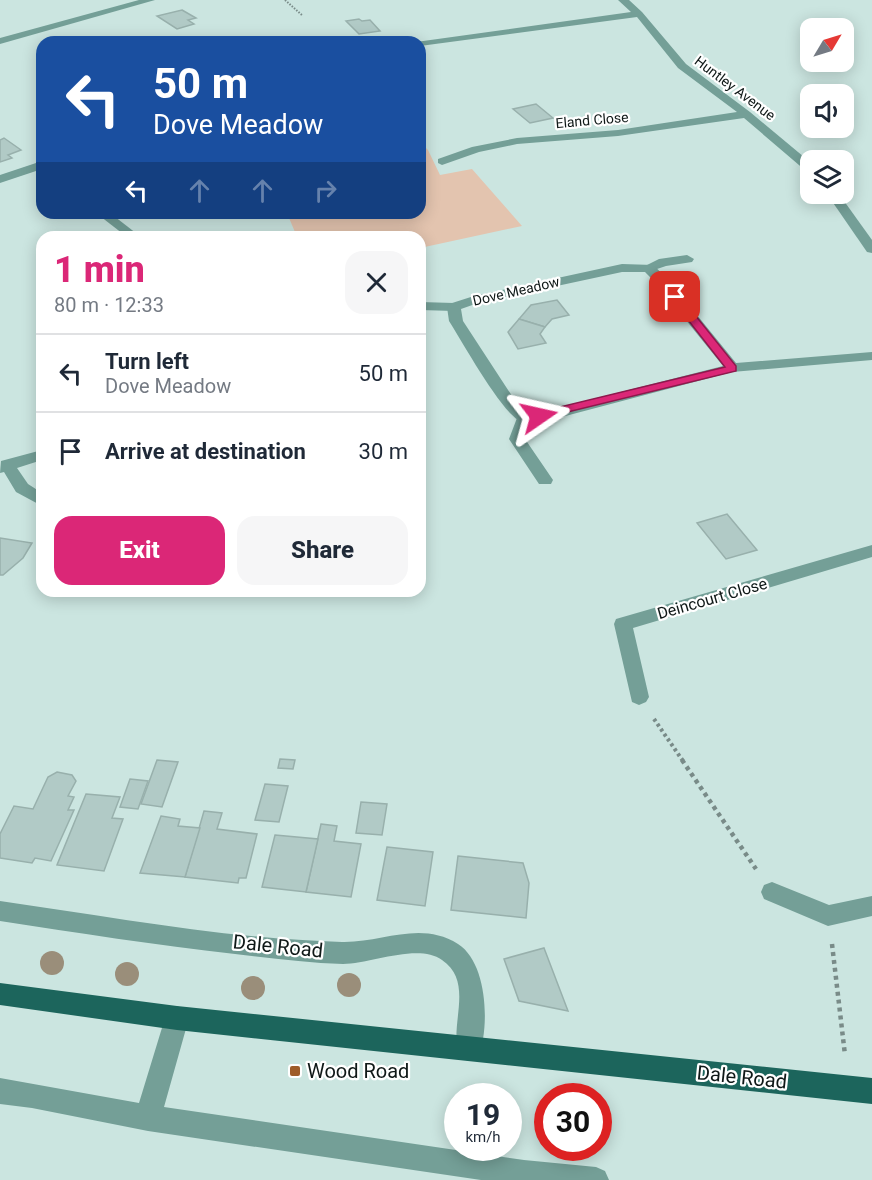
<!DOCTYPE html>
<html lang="en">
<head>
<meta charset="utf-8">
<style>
	:root { --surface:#fff; --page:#f6f6f7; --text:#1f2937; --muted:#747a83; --line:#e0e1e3; --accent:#db2777 }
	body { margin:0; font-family:Roboto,sans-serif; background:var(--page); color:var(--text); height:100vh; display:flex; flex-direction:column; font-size:22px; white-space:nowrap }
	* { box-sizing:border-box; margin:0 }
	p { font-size:20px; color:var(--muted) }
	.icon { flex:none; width:33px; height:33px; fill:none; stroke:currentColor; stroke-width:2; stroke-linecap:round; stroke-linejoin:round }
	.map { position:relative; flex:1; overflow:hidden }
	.sheet { position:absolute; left:36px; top:231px; width:390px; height:366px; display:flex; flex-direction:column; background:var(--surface); border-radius:18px; box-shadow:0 3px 15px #0003 }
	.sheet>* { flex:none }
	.guide { position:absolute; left:36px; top:36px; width:390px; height:183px; border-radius:18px; box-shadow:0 3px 15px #0003; background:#1a4fa0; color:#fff; overflow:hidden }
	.needle { width:39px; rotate:52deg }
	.fabs { position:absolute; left:800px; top:18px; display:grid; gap:12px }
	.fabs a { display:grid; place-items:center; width:54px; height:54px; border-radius:12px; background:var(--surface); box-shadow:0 3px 15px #0003; font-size:30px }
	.speed { position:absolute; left:444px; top:1083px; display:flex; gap:12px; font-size:30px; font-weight:700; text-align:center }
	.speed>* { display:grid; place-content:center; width:78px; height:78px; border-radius:50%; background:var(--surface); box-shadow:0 3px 15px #0003; line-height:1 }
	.speed small { font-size:15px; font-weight:400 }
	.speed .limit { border:9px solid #d22; background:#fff; color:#111 }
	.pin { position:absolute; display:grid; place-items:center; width:51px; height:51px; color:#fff; margin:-26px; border-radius:12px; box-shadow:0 3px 9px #0006 }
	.me { position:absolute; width:66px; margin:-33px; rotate:79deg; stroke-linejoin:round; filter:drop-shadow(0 0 4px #0008) }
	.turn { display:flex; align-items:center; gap:21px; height:126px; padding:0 18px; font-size:27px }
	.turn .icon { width:78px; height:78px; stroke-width:2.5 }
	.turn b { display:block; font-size:42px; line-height:51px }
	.lanes { display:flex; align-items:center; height:57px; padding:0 18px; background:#0003; justify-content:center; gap:30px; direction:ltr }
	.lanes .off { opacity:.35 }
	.round { display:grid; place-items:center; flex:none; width:63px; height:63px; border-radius:18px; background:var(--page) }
	.headline { display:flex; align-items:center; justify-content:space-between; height:102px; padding:0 18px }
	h1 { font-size:36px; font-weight:800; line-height:45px; color:var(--accent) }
	.action { display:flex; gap:12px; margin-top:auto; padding:12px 18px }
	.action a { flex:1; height:69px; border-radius:18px; background:var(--accent); color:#fff; font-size:24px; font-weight:800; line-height:69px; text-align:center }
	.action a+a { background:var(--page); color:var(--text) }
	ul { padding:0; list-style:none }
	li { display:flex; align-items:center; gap:18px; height:78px; padding:0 18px; border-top:2px solid var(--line) }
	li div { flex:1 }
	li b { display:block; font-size:22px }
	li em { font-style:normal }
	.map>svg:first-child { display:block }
</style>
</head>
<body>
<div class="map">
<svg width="872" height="1180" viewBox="0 0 872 1180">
	<rect width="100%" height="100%" fill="#cbe5e0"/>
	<polygon fill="#e3c4af" points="420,142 428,150 440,175 472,169 522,226 420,248 420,237 297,237 287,213 420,213"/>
	<g fill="#b1cac6" stroke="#98b0ac" stroke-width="1.5">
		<polygon points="182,10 196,18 188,20 194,24 177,29 157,16"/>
		<polygon points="359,19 362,21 370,20 380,31 359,34 346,21"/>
		<polygon points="536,104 553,118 530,123 513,109"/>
		<polygon points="4,138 21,150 8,155 12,158 0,162 0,140"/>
		<polygon points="557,300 569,315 552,319 545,327 519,319 531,305"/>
		<polygon points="519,319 545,327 540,334 546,343 518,349 508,332"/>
		<polygon points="727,514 757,550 726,559 697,523"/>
		<polygon points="0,538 32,543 23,558 3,575 0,575"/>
		<polygon points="280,759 295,760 293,769 278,768"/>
		<polygon points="157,760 178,762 162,807 141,804"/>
		<polygon points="57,772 72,775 76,781 68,796 74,797 68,810 74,810 51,861 35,858 32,863 0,858 0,834 14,806 33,809 48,777"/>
		<polygon points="130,779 148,781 138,809 120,807"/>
		<polygon points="265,784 288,786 279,822 255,820"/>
		<polygon points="86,794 120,797 112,818 123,819 104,871 57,865"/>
		<polygon points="361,802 387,804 382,835 356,833"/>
		<polygon points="204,811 222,813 217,829 257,834 246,878 239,878 238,883 185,877"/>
		<polygon points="161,816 180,819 178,826 200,828 185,877 140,873"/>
		<polygon points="321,824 337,826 334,841 361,844 351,897 306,892"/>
		<polygon points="275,835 318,839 306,892 262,887"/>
		<polygon points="387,847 433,852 425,906 377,900"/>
		<polygon points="458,856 523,863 529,883 526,918 451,910"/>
		<polygon points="544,948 568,1011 519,1001 504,959"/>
	</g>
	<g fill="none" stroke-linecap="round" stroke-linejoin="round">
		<polyline stroke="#798b88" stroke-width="2" stroke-dasharray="1.5 1.5" stroke-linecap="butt" points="285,0 302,15"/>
		<polyline stroke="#798b88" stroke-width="4" stroke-dasharray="3 3" stroke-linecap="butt" points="654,719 683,761"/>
		<g stroke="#798b88" stroke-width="4.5" stroke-dasharray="4 4" stroke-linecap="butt">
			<polyline points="682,760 756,869"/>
			<polyline points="832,944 845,1055"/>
		</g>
		<g fill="#749f97" fill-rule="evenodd">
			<polygon points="687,255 694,259 692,262 666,266 648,272 641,268 659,259"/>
			<polygon points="420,302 454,303 461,307 454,311 420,310"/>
			<polygon points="525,413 533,418 525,439 553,480 551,484 539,484 509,439 517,418"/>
			<polygon points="177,1006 186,1010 189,1018 164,1107 524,1160 596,1167 605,1171 609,1180 481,1180 148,1131 32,1108 0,1104 0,1078 139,1103 165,1018 168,1010"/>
		</g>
		<g fill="#749f97" fill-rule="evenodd">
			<polygon points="139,0 155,0 0,44 0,38"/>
			<polygon points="618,0 629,0 642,12 686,64 750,112 810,162 810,172 806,171 744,118 618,136 517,144 479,152 442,165 438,163 438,159 472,147 517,138 618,130 737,112 678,68 637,17 420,46 420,42 416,42 631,12"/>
			<polygon points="42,161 42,169 0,183 0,175"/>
			<polygon points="827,194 839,194 872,240 872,253 867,252"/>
			<polygon points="96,213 110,213 141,237 127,237"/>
			<path d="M622 264 653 265 666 277 736 363 872 352V360L732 372 554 419C545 420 531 425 522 422 503 416 462 341 449 321L447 307 449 304 474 296ZM622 272H645L656 283 723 366 554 409 528 413 514 399 463 321 461 309 478 303Z"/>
			<polygon points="42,450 42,460 17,468 28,484 42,493 42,506 16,492 4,472 0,473 1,461"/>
			<polygon points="872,545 872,557 633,628 649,697 646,702 639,705 632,702 614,624 616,619"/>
			<polygon points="772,882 829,905 872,896 872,916 828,926 764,899 761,892 764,885"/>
			<path d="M0 901C113 917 228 939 342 942 382 943 420 920 458 944 488 963 490 1028 478 1058L469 1061 460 1058C447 1027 476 983 442 960 418 943 371 964 343 964 307 963 270 958 235 954 156 945 78 933 0 921Z"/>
		</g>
		<polygon fill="#1c655c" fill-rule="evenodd" points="0,983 177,1006 872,1078 872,1104 177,1030 0,1005"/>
	</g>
	<g fill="#9a8e7a">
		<circle cx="52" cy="963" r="12"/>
		<circle cx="127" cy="974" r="12"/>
		<circle cx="349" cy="985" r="12"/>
		<circle cx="253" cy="988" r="12"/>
	</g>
	<polygon fill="#db2777" stroke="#8e194d" stroke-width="1.5" points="675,294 679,295 736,366 736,371 539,419 535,418 535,413 725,367 670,297"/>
	<rect fill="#9e5c29" stroke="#fff" stroke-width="2" x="289" y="1065" width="12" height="12" rx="3"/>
	<g text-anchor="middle" stroke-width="4.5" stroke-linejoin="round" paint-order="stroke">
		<g font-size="14" fill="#0f1817" stroke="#fff">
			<text transform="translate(735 88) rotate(37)" y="5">Huntley Avenue</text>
			<text transform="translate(592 120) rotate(-5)" y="5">Eland Close</text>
			<text transform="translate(516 291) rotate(-13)" y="5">Dove Meadow</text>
		</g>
		<g font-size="16" fill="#0f1817" stroke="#fff">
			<text transform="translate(712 598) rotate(-16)" y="6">Deincourt Close</text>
		</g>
		<g font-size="20" fill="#0f1817" stroke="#fff">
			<text transform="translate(278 946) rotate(6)" y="7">Dale Road</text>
			<text transform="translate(742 1077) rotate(6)" y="7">Dale Road</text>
		</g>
		<g font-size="20" fill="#0f1817" stroke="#fff" text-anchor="start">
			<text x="307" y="1078">Wood Road</text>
		</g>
	</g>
</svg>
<div class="fabs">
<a><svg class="needle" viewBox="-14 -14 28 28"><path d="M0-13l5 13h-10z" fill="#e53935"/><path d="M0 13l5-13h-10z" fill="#747a83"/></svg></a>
<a><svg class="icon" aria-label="sound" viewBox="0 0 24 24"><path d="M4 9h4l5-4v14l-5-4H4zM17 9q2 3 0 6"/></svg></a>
<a><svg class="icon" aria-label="layers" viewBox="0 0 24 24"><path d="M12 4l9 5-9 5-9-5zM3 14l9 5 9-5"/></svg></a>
</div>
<div class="speed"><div>19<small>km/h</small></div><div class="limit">30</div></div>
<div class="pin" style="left:675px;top:297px;background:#d93025"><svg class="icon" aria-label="arrive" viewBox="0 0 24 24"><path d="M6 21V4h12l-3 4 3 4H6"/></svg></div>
<svg class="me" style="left:539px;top:416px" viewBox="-20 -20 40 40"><path d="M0-17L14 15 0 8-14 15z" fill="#db2777" stroke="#fff" stroke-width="4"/></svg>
<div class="guide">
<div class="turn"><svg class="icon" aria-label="left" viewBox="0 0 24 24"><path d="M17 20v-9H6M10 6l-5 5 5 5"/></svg><div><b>50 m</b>Dove Meadow</div></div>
<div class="lanes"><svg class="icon" aria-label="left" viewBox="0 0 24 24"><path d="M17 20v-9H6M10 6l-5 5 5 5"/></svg><svg class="icon off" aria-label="ahead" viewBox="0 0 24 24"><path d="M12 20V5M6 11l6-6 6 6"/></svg><svg class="icon off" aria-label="ahead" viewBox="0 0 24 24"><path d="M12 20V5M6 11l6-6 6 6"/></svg><svg class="icon off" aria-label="right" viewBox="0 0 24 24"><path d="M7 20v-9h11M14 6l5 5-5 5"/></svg></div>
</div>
<section class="sheet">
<div class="headline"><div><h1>1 min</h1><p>80 m · 12:33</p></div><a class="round"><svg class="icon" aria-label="close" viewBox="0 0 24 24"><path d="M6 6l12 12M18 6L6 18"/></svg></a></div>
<ul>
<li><svg class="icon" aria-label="left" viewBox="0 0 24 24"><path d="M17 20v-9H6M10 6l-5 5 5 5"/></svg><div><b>Turn left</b><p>Dove Meadow</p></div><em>50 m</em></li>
<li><svg class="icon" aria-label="arrive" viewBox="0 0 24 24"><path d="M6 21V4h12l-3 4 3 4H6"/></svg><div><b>Arrive at destination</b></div><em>30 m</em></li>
</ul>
<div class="action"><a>Exit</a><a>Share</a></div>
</section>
</div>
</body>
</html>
